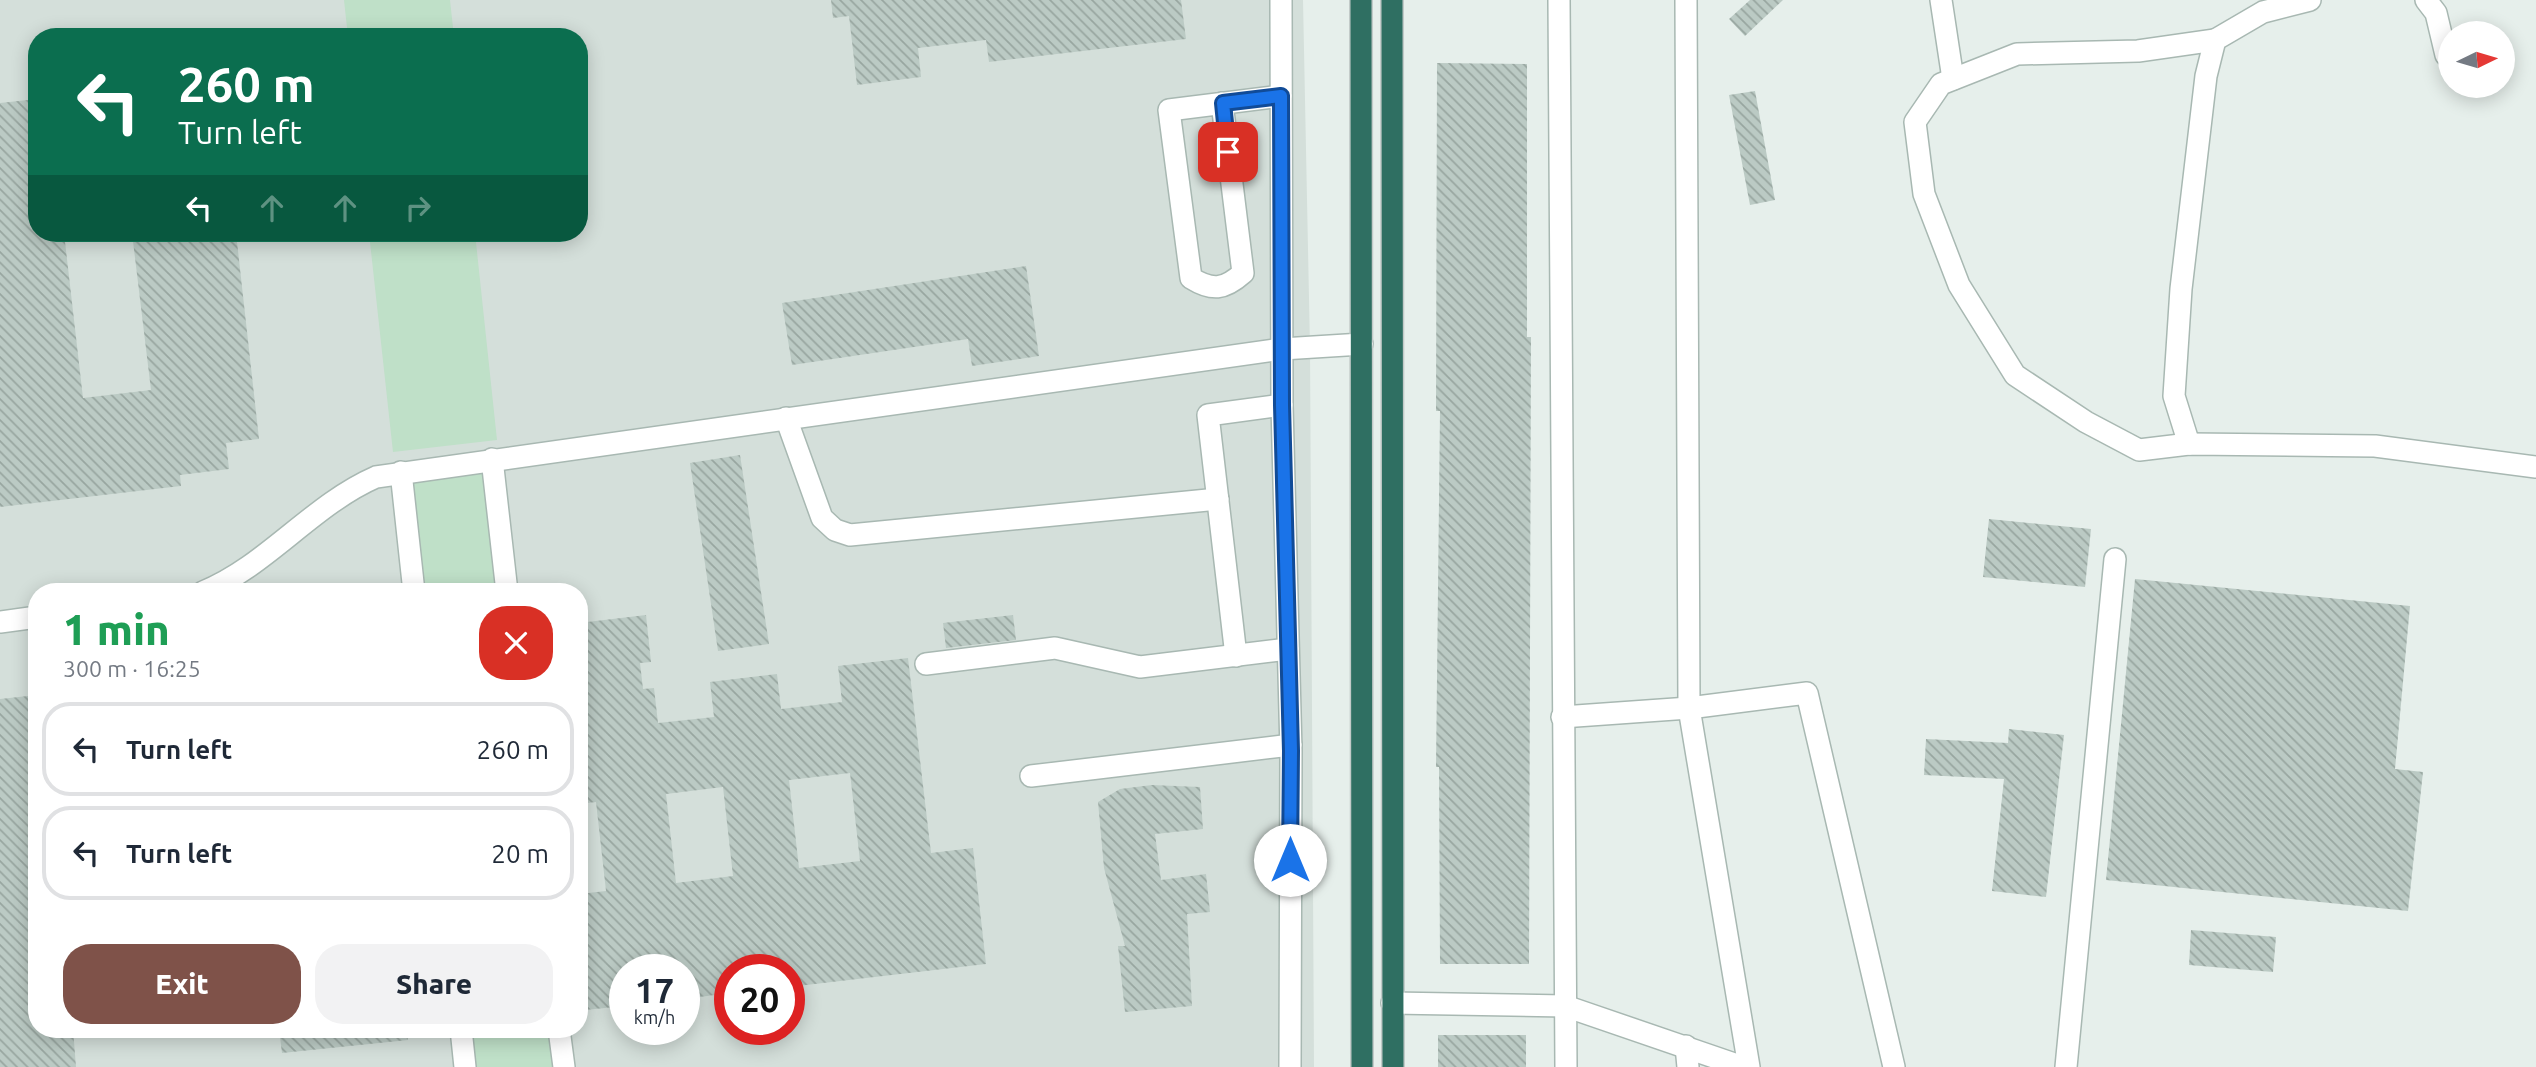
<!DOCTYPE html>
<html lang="en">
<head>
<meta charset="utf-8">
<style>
	:root { --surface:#fff; --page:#f2f2f3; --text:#1f2937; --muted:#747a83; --line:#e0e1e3; --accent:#7f5249 }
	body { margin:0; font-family:Ubuntu,sans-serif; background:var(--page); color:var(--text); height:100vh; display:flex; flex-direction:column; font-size:26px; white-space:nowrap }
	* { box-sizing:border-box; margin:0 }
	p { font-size:23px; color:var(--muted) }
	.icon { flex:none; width:38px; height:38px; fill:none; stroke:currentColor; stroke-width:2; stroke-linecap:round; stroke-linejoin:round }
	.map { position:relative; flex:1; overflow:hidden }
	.panel { position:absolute; left:28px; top:583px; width:560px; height:455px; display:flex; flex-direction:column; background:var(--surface); border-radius:28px; box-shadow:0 4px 18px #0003 }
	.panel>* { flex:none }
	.top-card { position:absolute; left:28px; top:28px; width:560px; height:214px; border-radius:28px; box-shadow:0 4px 18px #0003; background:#0b6e4f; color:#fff; overflow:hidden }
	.needle { width:46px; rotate:85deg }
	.buttons { position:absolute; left:2438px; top:21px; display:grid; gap:14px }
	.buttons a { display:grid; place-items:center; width:77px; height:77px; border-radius:50%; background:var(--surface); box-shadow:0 4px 18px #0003; font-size:35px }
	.speed { position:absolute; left:609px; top:954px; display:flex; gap:14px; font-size:35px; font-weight:700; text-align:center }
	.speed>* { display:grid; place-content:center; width:91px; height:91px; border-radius:50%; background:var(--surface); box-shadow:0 4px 18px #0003; line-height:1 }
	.speed small { font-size:18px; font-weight:400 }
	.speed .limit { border:10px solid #d22; background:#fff; color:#111 }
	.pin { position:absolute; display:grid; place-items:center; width:60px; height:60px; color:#fff; margin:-30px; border-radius:14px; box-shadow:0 4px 10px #0006 }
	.me { position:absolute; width:77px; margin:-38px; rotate:0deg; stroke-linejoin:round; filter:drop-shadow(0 0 5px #0008) }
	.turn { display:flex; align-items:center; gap:24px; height:147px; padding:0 35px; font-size:32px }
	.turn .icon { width:91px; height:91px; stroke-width:2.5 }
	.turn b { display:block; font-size:49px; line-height:60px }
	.lanes { display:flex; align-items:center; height:66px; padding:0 35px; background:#0003; justify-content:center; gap:35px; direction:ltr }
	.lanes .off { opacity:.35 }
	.round { display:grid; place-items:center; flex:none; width:74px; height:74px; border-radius:28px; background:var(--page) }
	.summary { display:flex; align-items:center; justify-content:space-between; height:119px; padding:0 35px }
	h1 { font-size:42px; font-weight:800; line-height:52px; color:#1e9e55 }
	.primary-button { display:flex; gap:14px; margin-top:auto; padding:14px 35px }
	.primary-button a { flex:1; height:80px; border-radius:28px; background:var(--accent); color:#fff; font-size:28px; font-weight:800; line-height:80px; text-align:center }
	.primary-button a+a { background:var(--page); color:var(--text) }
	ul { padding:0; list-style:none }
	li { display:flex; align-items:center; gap:21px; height:94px; margin:0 14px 10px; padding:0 21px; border:4px solid var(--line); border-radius:28px }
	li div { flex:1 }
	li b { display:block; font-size:26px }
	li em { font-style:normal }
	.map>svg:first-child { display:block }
</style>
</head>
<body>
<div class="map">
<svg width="2536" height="1067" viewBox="0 0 2536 1067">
	<defs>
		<pattern id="building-back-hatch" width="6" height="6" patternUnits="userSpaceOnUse" patternTransform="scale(1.75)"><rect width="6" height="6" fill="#bbcac4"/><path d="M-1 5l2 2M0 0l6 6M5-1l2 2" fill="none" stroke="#98a6a0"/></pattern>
	</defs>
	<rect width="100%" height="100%" fill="#e6efeb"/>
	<path fill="#d4dfda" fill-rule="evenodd" d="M0 0H1303L1310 348 1314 1067H0ZM37 37H579V233H37ZM37 592H579V1029H37ZM625 970H684V1029H625ZM730 970H789V1029H730Z"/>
	<g fill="#bfe0c8">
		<polygon points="344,0 450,0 454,37 348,37"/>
		<polygon points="369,233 475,233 497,440 393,452"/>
		<polygon points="490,468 503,591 423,591 410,477"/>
		<polygon points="470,1029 550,1029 555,1067 474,1067"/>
	</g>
	<g fill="url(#building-back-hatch)" fill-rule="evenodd">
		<polygon points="831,0 1181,0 1186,39 989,62 986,40 918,48 921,77 857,85 849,16 833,18"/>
		<polygon points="1750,0 1783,0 1745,36 1729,19"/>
		<polygon points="1437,63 1527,64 1527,337 1531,337 1529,964 1440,964 1439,767 1436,767 1440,411 1436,411"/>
		<polygon points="1755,91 1775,200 1750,205 1729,95"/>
		<polygon points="37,99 37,233 64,233 83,398 151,390 132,233 236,233 259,439 226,443 229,469 180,475 181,486 0,507 0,103"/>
		<polygon points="1026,266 1039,356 972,366 968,339 792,365 782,303"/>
		<polygon points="740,455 769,644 718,651 690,463"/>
		<polygon points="1989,519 2091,529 2085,587 1983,577"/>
		<polygon points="2135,579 2410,606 2395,769 2423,772 2408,911 2106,880"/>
		<path d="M646 615 651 662 640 663 643 689 654 688 658 723 714 717 710 682 777 674 781 709 842 702 838 666 908 658 931 853 973 848 986 964 789 987V970H730V993L684 999V970H625V1006L585 1010 579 964V894L606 891 596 802 579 804V623ZM850 773 860 861 799 868 789 780ZM723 787 733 876 676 883 666 794Z"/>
		<polygon points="1013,615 1016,640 946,648 943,623"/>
		<polygon points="37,695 37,1029 73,1029 76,1067 0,1067 0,699"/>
		<polygon points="2009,729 2064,735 2046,897 1992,891 2004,779 1924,775 1926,739 2008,743"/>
		<polygon points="1152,785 1200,787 1203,829 1155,834 1161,880 1206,874 1210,912 1187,914 1192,1006 1125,1012 1118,946 1125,946 1104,868 1098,802 1120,789"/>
		<polygon points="2191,930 2276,937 2273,972 2189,965"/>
		<polygon points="279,1029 407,1029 408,1040 282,1053"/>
		<rect x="1438" y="1035" width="88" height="32"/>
	</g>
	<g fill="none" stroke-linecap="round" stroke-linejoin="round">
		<g stroke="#a8b8b2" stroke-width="24">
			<g id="minor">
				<polyline points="1281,0 1282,405 1291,751 1290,1067"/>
				<polyline points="1559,0 1566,1067"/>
				<polyline points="1686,0 1689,708 1749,1067"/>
				<polyline points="1941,0 1953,79"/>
				<polyline points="2426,0 2436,13 2446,55"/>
				<polyline points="2215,40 2138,51 2017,54 1941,84 1915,122 1924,194 1959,285 2015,375 2086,422 2139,450 2189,444 2375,446 2536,467"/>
				<path d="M1222 103 1243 273C1224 290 1212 291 1191 278L1169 110 1281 96"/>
				<polyline points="786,418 822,518 835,530 850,535 1218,499"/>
				<polyline points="2189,444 2174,396 2181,289 2206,76 2215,40 2263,12 2310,0"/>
				<polyline points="492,459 507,592"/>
				<polyline points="401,472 414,592"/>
				<path d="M203 592C267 566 312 505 376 477L1282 349 1362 344"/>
				<polyline points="0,622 37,617"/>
				<polyline points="1236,656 1208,415 1282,405"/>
				<polyline points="926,664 1055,648 1140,667 1288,649"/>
				<polyline points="1562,717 1689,708 1807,693 1894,1067"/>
				<polyline points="1031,776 1291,745"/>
				<polyline points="1392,1003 1565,1006 1743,1067"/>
				<polyline points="461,1029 465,1067"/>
				<polyline points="559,1029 564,1067"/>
				<polyline points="1686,1046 1688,1067"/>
				<polyline points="2066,1067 2115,559"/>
			</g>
		</g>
		<g stroke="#c2cac8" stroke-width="24">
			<g id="highway">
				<polyline points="1361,0 1362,1067"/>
				<polyline points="1392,0 1393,1067"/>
			</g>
		</g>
		<use href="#minor" stroke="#fff" stroke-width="21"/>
		<use href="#highway" stroke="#2f6f62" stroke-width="21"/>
	</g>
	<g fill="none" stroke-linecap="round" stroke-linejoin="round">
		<g stroke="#114b97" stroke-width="18">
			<polyline id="route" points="1228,152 1223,103 1281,96 1282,405 1291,751 1290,860"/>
		</g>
		<use href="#route" stroke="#1a73e8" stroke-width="12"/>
	</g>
</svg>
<div class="buttons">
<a><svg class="needle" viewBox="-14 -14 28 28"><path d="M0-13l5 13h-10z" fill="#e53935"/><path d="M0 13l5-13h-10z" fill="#747a83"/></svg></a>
</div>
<div class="speed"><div>17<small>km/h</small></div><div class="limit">20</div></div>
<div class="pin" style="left:1228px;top:152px;background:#d93025"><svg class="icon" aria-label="arrive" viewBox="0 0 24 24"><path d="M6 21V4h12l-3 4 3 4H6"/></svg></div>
<svg class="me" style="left:1290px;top:860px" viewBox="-20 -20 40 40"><circle r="19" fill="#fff"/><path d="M0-13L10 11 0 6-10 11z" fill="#1a73e8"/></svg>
<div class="top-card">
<div class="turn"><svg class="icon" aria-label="left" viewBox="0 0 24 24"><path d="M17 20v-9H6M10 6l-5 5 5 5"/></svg><div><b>260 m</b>Turn left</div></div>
<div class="lanes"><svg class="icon" aria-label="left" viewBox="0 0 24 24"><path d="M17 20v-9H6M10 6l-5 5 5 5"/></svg><svg class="icon off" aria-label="ahead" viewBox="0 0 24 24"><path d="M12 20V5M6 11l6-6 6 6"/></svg><svg class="icon off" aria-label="ahead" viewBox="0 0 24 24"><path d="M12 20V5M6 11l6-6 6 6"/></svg><svg class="icon off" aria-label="right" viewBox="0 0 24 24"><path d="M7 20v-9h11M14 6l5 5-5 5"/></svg></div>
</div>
<section class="panel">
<div class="summary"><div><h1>1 min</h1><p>300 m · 16:25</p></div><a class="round" style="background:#d93025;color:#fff"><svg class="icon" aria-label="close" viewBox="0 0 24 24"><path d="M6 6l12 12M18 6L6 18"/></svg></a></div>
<ul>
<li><svg class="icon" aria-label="left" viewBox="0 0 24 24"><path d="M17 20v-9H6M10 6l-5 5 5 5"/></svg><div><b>Turn left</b></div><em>260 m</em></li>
<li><svg class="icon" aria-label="left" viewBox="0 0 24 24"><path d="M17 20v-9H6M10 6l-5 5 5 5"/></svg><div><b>Turn left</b></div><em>20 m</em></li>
</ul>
<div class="primary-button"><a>Exit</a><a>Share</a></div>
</section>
</div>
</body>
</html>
